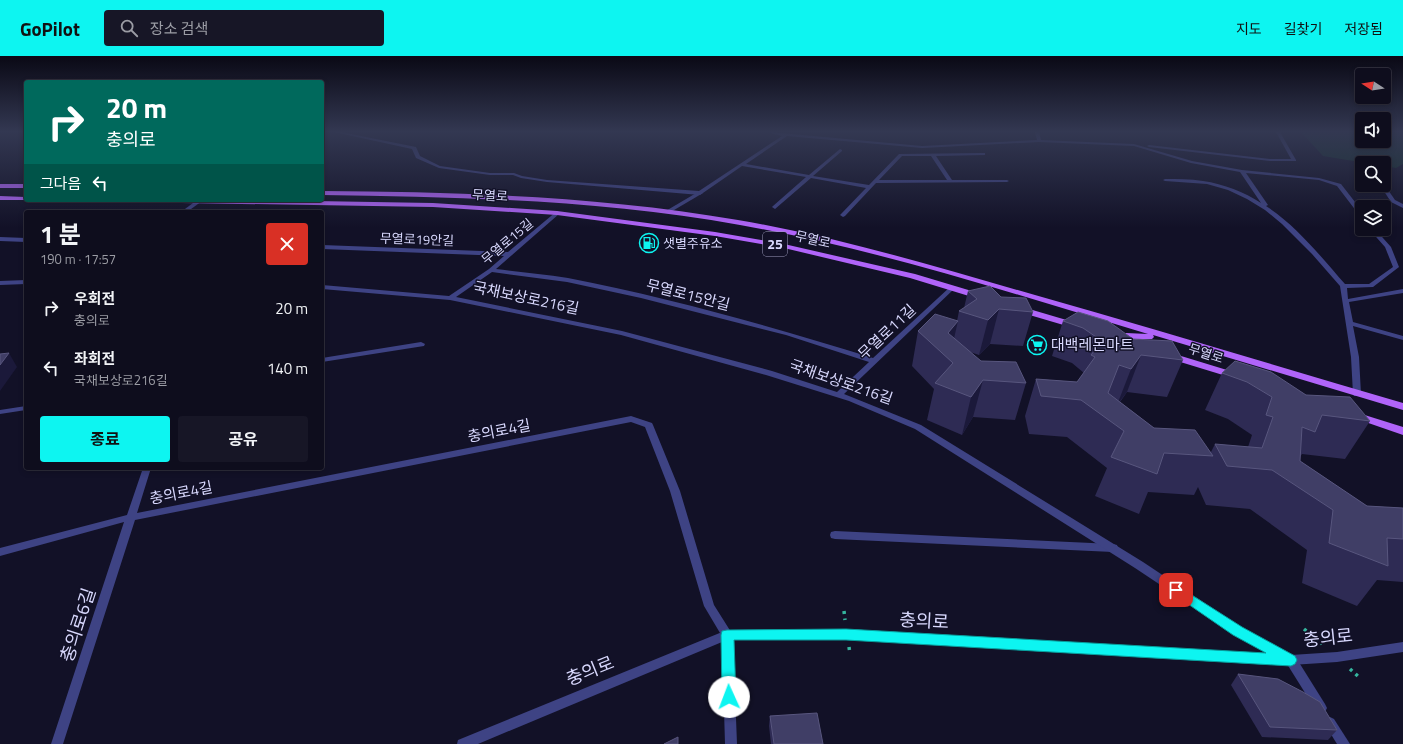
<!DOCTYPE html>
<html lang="ko">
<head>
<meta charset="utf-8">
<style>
	:root { --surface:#0e0d1d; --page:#171626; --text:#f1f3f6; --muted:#9b9ca4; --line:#2e2d3b; --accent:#0df5f1 }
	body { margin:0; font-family:"Titillium Web","Noto Sans KR",sans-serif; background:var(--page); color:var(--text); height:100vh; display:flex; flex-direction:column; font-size:15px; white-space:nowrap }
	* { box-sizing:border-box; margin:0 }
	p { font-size:13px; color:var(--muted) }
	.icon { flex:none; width:22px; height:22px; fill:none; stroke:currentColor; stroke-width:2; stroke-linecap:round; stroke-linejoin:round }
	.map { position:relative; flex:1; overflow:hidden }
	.sheet { position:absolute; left:24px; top:154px; width:300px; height:260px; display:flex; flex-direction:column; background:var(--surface); border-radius:4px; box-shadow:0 2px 6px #0003,0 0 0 1px var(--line) }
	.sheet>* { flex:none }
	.top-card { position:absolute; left:24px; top:24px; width:300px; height:122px; border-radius:4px; box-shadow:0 2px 6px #0003,0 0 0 1px var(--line); background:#00695c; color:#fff; overflow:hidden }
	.needle { width:26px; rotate:282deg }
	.tools { position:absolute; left:1355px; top:12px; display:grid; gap:8px }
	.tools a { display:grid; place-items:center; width:36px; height:36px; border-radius:4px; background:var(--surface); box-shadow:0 2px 6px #0003,0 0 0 1px var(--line); font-size:20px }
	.pin { position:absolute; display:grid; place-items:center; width:34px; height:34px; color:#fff; margin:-17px; border-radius:8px; box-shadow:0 2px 6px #0006 }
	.me { position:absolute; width:44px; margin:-22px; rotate:358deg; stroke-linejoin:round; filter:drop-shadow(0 0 3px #0008) }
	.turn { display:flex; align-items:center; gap:14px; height:84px; padding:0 16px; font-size:18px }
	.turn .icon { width:52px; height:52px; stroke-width:2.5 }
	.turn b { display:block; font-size:28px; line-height:34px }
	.then { display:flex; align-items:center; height:38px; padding:0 16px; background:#0003; gap:8px; font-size:15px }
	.round { display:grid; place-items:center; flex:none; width:42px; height:42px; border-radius:4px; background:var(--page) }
	.summary { display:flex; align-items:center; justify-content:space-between; height:68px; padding:0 16px }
	h1 { font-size:24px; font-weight:700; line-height:30px }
	.cta { display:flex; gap:8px; margin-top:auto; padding:8px 16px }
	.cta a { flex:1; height:46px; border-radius:4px; background:var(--accent); color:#111; font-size:16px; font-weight:700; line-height:46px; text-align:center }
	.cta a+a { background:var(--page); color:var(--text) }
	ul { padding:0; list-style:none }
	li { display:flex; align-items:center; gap:12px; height:60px; padding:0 16px }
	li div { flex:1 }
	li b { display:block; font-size:15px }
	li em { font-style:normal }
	header { display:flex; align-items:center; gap:24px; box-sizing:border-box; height:56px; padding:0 20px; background:var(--accent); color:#111 }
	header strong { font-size:19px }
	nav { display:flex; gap:22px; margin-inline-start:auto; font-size:14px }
	.search { width:280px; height:36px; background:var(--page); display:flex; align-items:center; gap:10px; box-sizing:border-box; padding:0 14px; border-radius:4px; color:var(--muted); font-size:15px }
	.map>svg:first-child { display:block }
</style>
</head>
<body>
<header>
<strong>GoPilot</strong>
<div class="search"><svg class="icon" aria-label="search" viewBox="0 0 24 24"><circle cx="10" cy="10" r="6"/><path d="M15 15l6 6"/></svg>장소 검색</div>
<nav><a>지도</a><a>길찾기</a><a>저장됨</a></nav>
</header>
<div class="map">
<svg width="1403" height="688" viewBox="0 0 1403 688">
	<rect width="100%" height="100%" fill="#121127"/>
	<polygon fill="#14312c" points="1301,76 1362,76 1362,85 1384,85 1384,76 1403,76 1403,108 1396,112 1384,110 1384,107 1365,107 1323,100"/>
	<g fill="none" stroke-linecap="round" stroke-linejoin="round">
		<g stroke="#35b59e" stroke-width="3.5" stroke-dasharray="3 4.5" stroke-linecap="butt">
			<polyline points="844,555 845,564"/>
			<polyline points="1304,573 1322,588"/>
			<polyline points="849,591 850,598"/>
			<polyline points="1350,613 1361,623"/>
		</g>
		<g fill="#3e4384" fill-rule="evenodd">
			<path d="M334 76H341L416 91 420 100 440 110 490 117H514L522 120 547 124 699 135 782 80 771 77 770 76 922 90 1037 84 1035 76H1039L1041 84 1134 88 1192 105 1242 114 1319 122 1341 128 1362 155V161L1360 160 1337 130 1319 124 1246 117 1268 149 1266 150C1297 170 1321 201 1345 228H1369L1393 211 1385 191 1369 173H1375L1391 191 1399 211 1373 231 1347 232 1348 243 1403 233V237L1349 246 1353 266 1403 280V284L1353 270 1359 301 1361 338 1360 340H1354L1353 338 1351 301 1340 230 1312 198 1282 168 1265 154 1247 143 1228 134 1207 128 1165 125 1163 124 1165 123C1178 123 1190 123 1203 125 1224 128 1244 136 1261 147L1240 116 1191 107 1134 90 1039 86 922 92 787 80 746 108 809 119 840 93 842 94V95L813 120 869 129 899 98 983 97H985V99L936 100 952 124H1007L1009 125 1007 126 876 127 845 160 843 161 840 159 841 158 866 132 811 122 775 153 772 151 773 150 806 121 742 110 700 139 547 126 521 122 513 119H490L439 112 416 102 412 93ZM902 100H931L947 124H879Z"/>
			<polygon points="1276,76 1280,76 1296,104 1296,105 1270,105 1149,91 1147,90 1149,89 1270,103 1291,103"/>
			<polygon points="1384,128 1395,144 1403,148 1403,152 1391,146 1380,129"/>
			<polygon points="835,475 1113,488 1117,489 1118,492 1117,495 1113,496 835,483 831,482 830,479 831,476"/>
		</g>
		<g fill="#3e4384" fill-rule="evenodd">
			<polygon points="698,136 703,137 669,157 664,156"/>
			<polygon points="197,144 202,145 187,156 181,156"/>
			<path d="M557 155 559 156V158L496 213C520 216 544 218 568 222 671 242 773 271 873 302L950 231H954V233L844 338 921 369 1143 506 1242 572 1295 600 1325 648 1327 652 1325 656 1321 658 1317 656 1287 608 1234 578 1135 512 915 373 849 345 766 319 621 279 450 244 322 233V229L449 240 489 213 504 200 322 193V189L508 196ZM492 216 567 226 641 242 786 279 869 306 837 336 772 315 622 275 456 241Z"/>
			<polygon points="0,181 26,182 26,186 0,185"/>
			<polygon points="26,224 26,228 0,229 0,225"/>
			<polygon points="421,286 425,288 424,290 322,306 322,302"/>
			<polygon points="26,350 26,354 0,358 0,354"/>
			<polygon points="631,360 652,367 653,369 680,435 714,549 731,576 733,579 731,582 727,584 723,582 704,550 670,435 645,371 631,366 135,464 63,688 51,688 124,466 0,500 0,492 127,459 143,412 151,412 137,457"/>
			<polygon points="1330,661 1334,663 1350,688 1337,688 1324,667 1326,663"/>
		</g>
		<polygon fill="#3e4384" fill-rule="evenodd" points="847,573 1291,599 1337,596 1403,586 1403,596 1337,606 1291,609 847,583 733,584 737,688 725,688 722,586 478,688 457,688 458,684 727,574"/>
		<g fill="#b064f9" fill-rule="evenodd">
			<rect x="0" y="128" width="26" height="4"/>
			<path d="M322 135C461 136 601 140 738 164 839 181 937 211 1035 239 1158 274 1280 311 1403 347V354L1153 279 1154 281 1152 283H1137L1144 288 1143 290C1136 292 1127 287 1123 282L1126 277 1148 278C1014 238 878 193 740 169 602 144 462 141 322 139Z"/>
			<polygon points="0,140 26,141 26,144 29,144 0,144"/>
			<polygon points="118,144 256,144 433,147 557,155 715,176 784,188 915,218 985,239 987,241 982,244 910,222 784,192 715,180 557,159 433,151 122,146"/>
			<polygon points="1019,250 1080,268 1082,270 1077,273 1016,255 1014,253"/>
			<polygon points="1168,296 1240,318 1241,320 1236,323 1164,301 1163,299 1164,297"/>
			<polygon points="1355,356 1403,371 1403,379 1351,361 1349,359 1351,357"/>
		</g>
	</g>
	<g fill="#2e2b54">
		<polygon points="968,235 1001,241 1033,256 1023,290 990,288 979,299 970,296 981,305 1026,327 1015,364 973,361 962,379 927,364 934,333 912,310 918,275 957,265 959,255 964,252"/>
		<polygon points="1063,265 1133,283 1183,304 1167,341 1127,336 1120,346 1154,372 1211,396 1215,388 1248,391 1252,379 1228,363 1205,354 1222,317 1306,339 1370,365 1345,403 1302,398 1300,401 1300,405 1367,450 1403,452 1403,526 1377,524 1357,550 1302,527 1307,494 1250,453 1206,449 1198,431 1194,439 1148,436 1139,458 1095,440 1107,412 1067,381 1029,378 1025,360 1036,323 1077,326 1084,317 1072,307 1052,300"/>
		<polygon points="1238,618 1337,674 1328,684 1262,681 1231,629"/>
		<polygon points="770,660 823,688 771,688 769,670"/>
	</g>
	<g fill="#1b193a">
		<polygon points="999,253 990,288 979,299 988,264"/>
		<polygon points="958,265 950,300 948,277"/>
		<polygon points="9,297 17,311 0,335 0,309"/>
		<polygon points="1141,299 1127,336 1117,349 1131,313"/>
		<polygon points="983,324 973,361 962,379 971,341"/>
	</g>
	<g fill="#403e66" stroke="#58567e">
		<polygon points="990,230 1001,241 1026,242 1033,256 999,253 988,264 959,255 977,243 968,235"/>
		<polygon points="1078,256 1108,265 1133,283 1172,285 1183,304 1141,299 1131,313 1119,309 1108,337 1154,372 1195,374 1213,400 1164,397 1157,418 1111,401 1124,375 1081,344 1041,340 1036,323 1077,326 1095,301 1091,299 1102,285 1083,272 1063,265"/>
		<polygon points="935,258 958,265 948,277 981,305 1016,306 1026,327 983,324 971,341 935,327 953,307 918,275"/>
		<polygon points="9,297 0,309 0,298"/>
		<polygon points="1235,305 1271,316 1306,339 1350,341 1370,365 1322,359 1315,376 1302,371 1300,405 1367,450 1403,452 1403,483 1387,482 1388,510 1329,487 1333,454 1272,414 1227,410 1215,388 1262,392 1273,361 1266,359 1272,341 1247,326 1222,317"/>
		<polygon points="1238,618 1278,623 1303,636 1320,646 1337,674 1270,671"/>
		<polygon points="817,657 823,688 774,688 770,660"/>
		<polygon points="678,681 678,688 664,688"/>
	</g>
	<linearGradient id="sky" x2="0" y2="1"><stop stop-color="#0a0915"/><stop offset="0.44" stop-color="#333852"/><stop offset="1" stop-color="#333852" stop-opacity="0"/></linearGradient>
	<rect width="1403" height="172" fill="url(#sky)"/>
	<polygon fill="#0df5f1" stroke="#089f9d" points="1176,529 1242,571 1295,600 1297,604 1295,608 1291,610 846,584 734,584 736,641 734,646 729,647 724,646 722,641 721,579 722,575 727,574 846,573 1266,597 1233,579 1172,537 1170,534 1172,530"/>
	<defs>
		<g id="fuel-ring" transform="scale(1)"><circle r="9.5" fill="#121127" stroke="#0df5f1" stroke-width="1.5"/><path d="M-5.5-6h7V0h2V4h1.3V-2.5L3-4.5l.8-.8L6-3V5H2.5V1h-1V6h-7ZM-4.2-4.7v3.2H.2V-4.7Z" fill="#0df5f1"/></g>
		<g id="supermarket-ring" transform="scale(1)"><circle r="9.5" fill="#121127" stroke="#0df5f1" stroke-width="1.5"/><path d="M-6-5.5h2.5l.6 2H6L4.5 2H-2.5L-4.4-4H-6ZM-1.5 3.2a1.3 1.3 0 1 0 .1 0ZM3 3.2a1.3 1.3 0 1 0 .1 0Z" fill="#0df5f1"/></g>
	</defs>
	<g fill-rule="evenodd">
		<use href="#fuel-ring" x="649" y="187"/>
		<use href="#supermarket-ring" x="1037" y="289"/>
	</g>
	<g text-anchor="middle" stroke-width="3" stroke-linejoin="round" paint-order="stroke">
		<g font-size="13" fill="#d8d8fd" stroke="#121127">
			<text transform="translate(490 139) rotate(3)" y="5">무열로</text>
			<text transform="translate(417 183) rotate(2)" y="5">무열로19안길</text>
			<text transform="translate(813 183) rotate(13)" y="5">무열로</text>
			<text transform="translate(507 185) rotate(-40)" y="5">무열로15길</text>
			<text transform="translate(1206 297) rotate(18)" y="5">무열로</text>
		</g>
		<g font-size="13" fill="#d8d8fd" stroke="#121127" text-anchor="start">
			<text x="663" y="192">샛별주유소</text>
		</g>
		<rect fill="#121127" stroke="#9d9cbd" stroke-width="1" x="763" y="176" width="24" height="24" rx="3"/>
		<g font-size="14" font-weight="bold" fill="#d8d8fd">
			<text x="775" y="193">25</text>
		</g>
		<g font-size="15" fill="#d8d8fd" stroke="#121127">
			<text transform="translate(688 239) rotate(14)" y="5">무열로15안길</text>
			<text transform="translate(526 242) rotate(12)" y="5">국채보상로216길</text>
			<text transform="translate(887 276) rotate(-43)" y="5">무열로11길</text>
			<text transform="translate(841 326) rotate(19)" y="5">국채보상로216길</text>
			<text transform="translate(499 375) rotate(-11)" y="5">충의로4길</text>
			<text transform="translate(181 437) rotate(-11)" y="5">충의로4길</text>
		</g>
		<g font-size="15" fill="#d8d8fd" stroke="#121127" text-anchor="start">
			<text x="1051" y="294">대백레몬마트</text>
		</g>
		<g font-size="18" fill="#d8d8fd" stroke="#121127">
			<text transform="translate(924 565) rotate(3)" y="6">충의로</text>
			<text transform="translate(78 569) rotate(-72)" y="6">충의로6길</text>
			<text transform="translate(1328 582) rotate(-6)" y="6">충의로</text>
			<text transform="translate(590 615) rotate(-22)" y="6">충의로</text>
		</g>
	</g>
</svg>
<div class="tools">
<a><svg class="needle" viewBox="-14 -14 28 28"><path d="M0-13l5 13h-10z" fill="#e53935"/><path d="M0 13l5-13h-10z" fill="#9b9ca4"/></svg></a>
<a><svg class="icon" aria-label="sound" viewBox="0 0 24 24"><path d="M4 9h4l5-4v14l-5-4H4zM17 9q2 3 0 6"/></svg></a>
<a><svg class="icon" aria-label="search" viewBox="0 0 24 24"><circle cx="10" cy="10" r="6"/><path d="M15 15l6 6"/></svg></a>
<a><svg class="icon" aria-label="layers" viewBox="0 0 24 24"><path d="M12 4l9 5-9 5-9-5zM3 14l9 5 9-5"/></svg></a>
</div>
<div class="pin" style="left:1176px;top:534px;background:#d93025"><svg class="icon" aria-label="arrive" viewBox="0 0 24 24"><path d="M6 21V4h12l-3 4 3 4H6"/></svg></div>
<svg class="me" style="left:729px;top:641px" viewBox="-20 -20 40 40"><circle r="19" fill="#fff"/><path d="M0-13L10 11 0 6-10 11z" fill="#0df5f1"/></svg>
<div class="top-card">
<div class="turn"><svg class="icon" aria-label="right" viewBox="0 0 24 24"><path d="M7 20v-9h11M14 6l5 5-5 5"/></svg><div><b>20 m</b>충의로</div></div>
<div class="then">그다음<svg class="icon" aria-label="left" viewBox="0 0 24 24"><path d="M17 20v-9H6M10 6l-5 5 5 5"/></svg></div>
</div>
<section class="sheet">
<div class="summary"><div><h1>1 분</h1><p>190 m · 17:57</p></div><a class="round" style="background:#d93025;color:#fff"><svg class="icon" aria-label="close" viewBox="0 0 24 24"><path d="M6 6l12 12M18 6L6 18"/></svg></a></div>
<ul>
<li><svg class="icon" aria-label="right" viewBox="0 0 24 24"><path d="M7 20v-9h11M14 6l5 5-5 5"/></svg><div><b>우회전</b><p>충의로</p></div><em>20 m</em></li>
<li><svg class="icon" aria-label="left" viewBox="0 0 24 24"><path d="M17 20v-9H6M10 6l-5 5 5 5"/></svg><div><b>좌회전</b><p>국채보상로216길</p></div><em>140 m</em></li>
</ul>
<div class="cta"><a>종료</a><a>공유</a></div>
</section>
</div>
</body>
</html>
